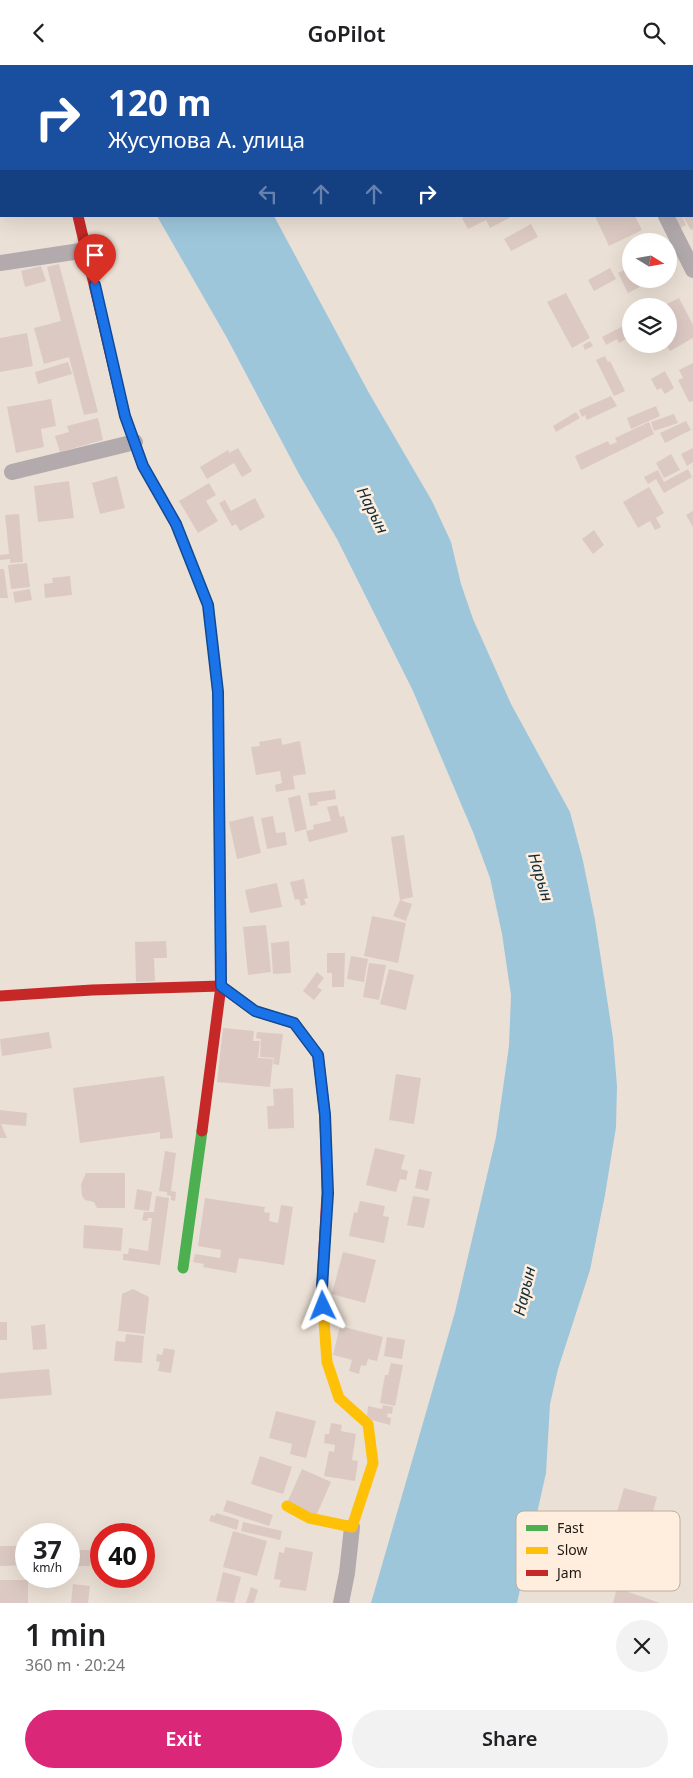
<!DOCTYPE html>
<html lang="en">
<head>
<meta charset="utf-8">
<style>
	:root { --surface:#fff; --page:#f2f2f2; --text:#202124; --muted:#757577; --accent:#db2777 }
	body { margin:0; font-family:"Noto Sans",sans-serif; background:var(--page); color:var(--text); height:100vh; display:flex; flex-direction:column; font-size:19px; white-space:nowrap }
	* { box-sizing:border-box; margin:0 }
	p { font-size:16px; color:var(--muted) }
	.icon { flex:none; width:28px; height:28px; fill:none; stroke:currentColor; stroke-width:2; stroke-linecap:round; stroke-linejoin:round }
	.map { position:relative; height:1538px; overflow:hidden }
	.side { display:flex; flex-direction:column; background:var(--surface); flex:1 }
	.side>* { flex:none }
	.top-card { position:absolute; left:0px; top:0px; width:694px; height:152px; box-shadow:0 5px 20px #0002; background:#1a4fa0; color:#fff; overflow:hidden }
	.needle { width:32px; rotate:101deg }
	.tools { position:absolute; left:622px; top:168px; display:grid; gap:10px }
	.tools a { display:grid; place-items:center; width:55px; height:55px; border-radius:50%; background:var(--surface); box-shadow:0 5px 20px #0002; font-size:25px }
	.speed { position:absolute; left:15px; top:1458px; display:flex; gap:10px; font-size:25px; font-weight:700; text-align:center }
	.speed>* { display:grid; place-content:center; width:65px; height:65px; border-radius:50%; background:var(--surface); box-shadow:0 5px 20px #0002; line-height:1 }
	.speed small { font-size:12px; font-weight:400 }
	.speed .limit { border:8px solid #d22; background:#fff; color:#111 }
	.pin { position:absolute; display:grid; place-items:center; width:42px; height:42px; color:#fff; margin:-51px -21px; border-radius:50% 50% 50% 0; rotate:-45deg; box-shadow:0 0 5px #0007 }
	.pin .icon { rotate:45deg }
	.me { position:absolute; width:55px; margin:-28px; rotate:358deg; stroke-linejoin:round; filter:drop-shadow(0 0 4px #0008) }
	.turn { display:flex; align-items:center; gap:18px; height:105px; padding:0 25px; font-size:22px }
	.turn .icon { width:65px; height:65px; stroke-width:2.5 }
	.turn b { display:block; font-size:35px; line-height:42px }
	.lanes { display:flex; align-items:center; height:48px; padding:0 25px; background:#0003; justify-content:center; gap:25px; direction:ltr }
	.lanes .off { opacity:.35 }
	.round { display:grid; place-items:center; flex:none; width:52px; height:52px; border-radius:26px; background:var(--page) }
	.overview { display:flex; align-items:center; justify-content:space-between; height:85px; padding:0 25px }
	h1 { font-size:30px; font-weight:600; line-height:38px }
	.cta { display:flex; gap:10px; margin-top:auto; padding:10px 25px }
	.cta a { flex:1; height:58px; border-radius:30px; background:var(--accent); color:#fff; font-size:20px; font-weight:600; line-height:58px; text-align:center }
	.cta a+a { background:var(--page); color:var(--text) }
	header { display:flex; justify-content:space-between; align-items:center; height:65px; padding:0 25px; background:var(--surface); font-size:22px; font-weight:600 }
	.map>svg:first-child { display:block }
</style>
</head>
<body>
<header><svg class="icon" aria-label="back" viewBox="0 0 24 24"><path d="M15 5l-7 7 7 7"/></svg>GoPilot<svg class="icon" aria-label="search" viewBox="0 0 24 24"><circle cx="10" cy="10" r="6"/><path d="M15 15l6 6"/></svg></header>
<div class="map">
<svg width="693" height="1538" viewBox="0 0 693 1538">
	<rect width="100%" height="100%" fill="#ebe0d5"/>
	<polygon fill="#9dc6da" points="157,151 274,151 369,328 432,436 451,477 461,519 473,554 511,639 570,747 583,796 595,855 613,973 617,1021 616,1062 605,1130 590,1205 558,1304 550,1339 546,1408 517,1538 371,1538 455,1247 496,1072 509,981 511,930 502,869 490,813 473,767 413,626 337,474 299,409 227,273"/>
	<g fill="#dcc9c3">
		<polygon points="466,151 513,151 490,163 486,155 468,164 462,153"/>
		<polygon points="595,151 635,151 642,165 609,181"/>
		<polygon points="670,151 682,151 686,160 677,165"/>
		<polygon points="683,151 693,151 693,164 691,165"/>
		<polygon points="531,159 538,172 511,186 504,174"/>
		<polygon points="631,188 631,214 655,214 628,228 618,208 630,202 625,191"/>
		<polygon points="59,199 98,347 84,350 69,292 44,299 34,263 61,256 47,202"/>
		<polygon points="41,201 46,216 25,222 21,206"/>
		<polygon points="610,203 616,214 594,226 588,215"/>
		<polygon points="566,228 590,273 572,283 547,237"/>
		<polygon points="679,233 693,260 693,273 670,286 666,279 669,279 669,241 663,241"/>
		<polygon points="631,257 631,271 619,278 617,274 606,280 602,272"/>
		<polygon points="27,268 33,301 0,307 0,273"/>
		<polygon points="590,276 593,281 585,285 583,280"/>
		<polygon points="605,291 608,297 610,296 625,326 614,331 596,295"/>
		<polygon points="68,297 72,309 38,319 35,307"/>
		<polygon points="693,298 693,336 689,337 678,315 683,313 679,305"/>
		<polygon points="665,306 674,323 665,329 661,323 657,325 651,314"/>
		<polygon points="611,331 617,341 587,355 585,350 582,352 579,345"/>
		<polygon points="51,334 56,361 41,364 44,382 16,388 7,342"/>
		<polygon points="656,341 660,351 631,364 627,353"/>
		<polygon points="576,347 580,353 556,367 553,361"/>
		<polygon points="674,349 678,358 654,366 651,357"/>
		<polygon points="98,353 103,375 60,387 55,371 69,367 67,361"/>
		<polygon points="686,356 691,365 665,378 660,368"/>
		<polygon points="649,357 654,369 581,405 575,391 608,376 610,380 617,377 615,373"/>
		<polygon points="238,383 252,406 242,412 234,398 207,414 200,402 228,385 229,388"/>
		<polygon points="693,383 693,397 687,401 681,389"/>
		<polygon points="671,389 680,405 664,413 656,398"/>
		<polygon points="688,404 692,412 664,428 656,414 648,419 644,412 658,405 664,417"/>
		<polygon points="117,411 125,443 100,449 92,418"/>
		<polygon points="69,416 74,453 38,457 34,421"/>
		<polygon points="209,418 216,430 206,436 218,456 198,468 179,436"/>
		<polygon points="649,422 664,448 656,453 661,462 655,465 650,456 638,463 623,437"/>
		<polygon points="255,433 265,452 240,466 236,459 232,461 219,438 225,435 231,446"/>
		<polygon points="693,446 693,462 686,450"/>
		<polygon points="19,449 23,497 10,498 10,494 0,495 0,490 9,489 5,450"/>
		<polygon points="594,465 604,480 593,489 582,474"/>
		<polygon points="27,498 30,522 11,524 8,500"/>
		<polygon points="0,504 4,504 8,533 0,533"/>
		<polygon points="70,511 72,530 45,533 44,519 53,518 52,513"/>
		<polygon points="30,524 32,535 15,538 13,527"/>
		<polygon points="281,673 282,680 300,676 306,709 293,711 295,724 276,727 275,720 282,718 280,706 256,710 251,682 260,681 259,677"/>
		<polygon points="335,725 336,734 317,737 318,740 310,741 308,728"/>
		<polygon points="300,730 307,764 295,767 288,733"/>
		<polygon points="337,740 340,752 344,751 348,767 309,777 306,766 314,764 313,760 331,756 327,742"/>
		<polygon points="253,751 261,788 237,794 229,757"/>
		<polygon points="273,751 276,768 285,767 287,780 267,784 261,753"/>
		<polygon points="404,770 413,832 400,835 391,772"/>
		<polygon points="304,814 308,833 304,834 306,839 301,841 299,834 295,835 290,817"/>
		<polygon points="277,818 282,842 250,848 245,825"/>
		<polygon points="400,835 412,839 406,856 393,851"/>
		<polygon points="372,851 406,858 398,898 364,891"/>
		<polygon points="266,860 271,907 248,910 243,862"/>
		<polygon points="166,876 167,893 154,893 155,916 136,917 135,877"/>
		<polygon points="289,876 291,908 273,909 271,878"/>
		<polygon points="327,888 345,888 344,922 332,922 332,908 327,908"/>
		<polygon points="351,891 368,894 364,917 347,914"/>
		<polygon points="369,898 386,900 379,935 363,932"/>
		<polygon points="389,904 414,910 406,945 380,939"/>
		<polygon points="317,907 324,913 317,922 322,925 314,935 303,926"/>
		<polygon points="223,963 254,966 253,976 260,976 258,993 273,994 270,1022 217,1017"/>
		<polygon points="49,967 52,983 2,991 0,974"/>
		<polygon points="257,967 283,969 279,1000 273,999 274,993 260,992 261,974 256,973"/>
		<polygon points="396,1009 421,1013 414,1059 389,1055"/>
		<polygon points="164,1011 173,1073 160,1074 160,1067 80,1078 73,1023"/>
		<polygon points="293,1023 294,1063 268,1064 267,1041 274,1041 273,1024"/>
		<polygon points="0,1045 27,1048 26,1061 1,1059 7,1073 0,1073"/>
		<polygon points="375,1083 405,1090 401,1104 408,1106 406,1115 400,1114 396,1127 366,1120"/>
		<polygon points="165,1086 176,1088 171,1126 176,1127 175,1136 171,1135 171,1131 167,1130 167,1127 159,1126"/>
		<polygon points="419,1104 432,1107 428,1126 415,1123"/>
		<polygon points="86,1108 125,1108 125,1143 97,1143 94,1137 85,1135 82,1131 81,1119"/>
		<polygon points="137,1124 152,1127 149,1146 134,1144"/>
		<polygon points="156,1131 169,1133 160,1200 123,1195 123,1189 128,1189 129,1183 148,1186 152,1153 148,1153 147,1156 142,1155 144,1147 154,1147"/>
		<polygon points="413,1131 430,1134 424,1163 407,1160"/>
		<polygon points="205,1133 265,1142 264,1147 270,1148 269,1156 278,1158 281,1140 293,1142 284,1200 239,1193 236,1208 203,1202 204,1199 193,1197 195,1189 220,1193 221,1185 198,1181"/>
		<polygon points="360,1136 385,1141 383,1151 389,1152 384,1178 349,1171 354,1147 357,1148"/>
		<polygon points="84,1160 123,1163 121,1186 83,1183"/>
		<polygon points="343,1187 376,1195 365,1238 332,1229"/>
		<polygon points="133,1224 149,1232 145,1269 118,1266 122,1229"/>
		<rect x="0" y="1257" width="7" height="18"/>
		<polygon points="45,1259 47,1284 33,1285 31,1261"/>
		<polygon points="340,1261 383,1272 377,1296 368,1294 366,1301 361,1300 359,1309 349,1306 352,1295 333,1290"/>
		<polygon points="126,1269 144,1271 142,1298 114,1296 116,1276 125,1277"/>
		<polygon points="387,1272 405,1275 402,1294 384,1291"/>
		<polygon points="164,1283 175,1285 171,1308 158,1306 160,1297 156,1296 157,1289 162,1290"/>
		<polygon points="391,1298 403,1300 395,1341 380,1338 385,1310 388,1310"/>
		<polygon points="49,1304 52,1330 0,1334 0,1308"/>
		<polygon points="383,1340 393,1342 392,1349 388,1348 387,1352 391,1353 390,1360 372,1355 367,1350 368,1341 382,1344"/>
		<polygon points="276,1346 316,1356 306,1393 290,1389 292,1379 269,1373"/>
		<polygon points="331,1358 342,1360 341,1366 356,1369 352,1395 358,1396 355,1416 324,1411 329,1386 334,1387 335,1380 324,1378 325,1369 329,1369"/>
		<polygon points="260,1391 292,1402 283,1429 251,1419"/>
		<polygon points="302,1404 331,1417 316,1451 287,1438"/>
		<polygon points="624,1423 657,1432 650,1457 617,1447"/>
		<polygon points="227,1435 273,1450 269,1461 223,1446"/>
		<polygon points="216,1448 239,1455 237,1465 209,1456 211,1450 215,1451"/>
		<polygon points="243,1457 282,1466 280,1475 241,1466"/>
		<polygon points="233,1466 267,1476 257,1511 223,1502"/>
		<polygon points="0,1481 26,1481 26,1500 0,1501"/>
		<polygon points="285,1482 313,1487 306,1526 279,1522 281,1515 274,1514 279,1487 284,1488"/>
		<rect x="69" y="1485" width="21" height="16"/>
		<polygon points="223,1507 241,1512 234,1538 216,1536"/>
		<rect x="0" y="1515" width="28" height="23"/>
		<polygon points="73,1519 90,1521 88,1538 71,1538"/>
		<polygon points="251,1522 258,1525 254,1538 246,1538"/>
		<polygon points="617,1523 660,1538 613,1538"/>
	</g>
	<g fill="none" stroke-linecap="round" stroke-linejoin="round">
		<g stroke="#b2aaac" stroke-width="16">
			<polyline points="590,0 591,1"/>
			<polyline points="0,29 1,31"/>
			<polyline points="666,151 693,205"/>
			<polyline points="0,198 87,185"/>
			<polyline points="12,407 135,377"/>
			<polyline points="341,1538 347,1508 352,1462"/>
		</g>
		<polyline stroke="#4caf50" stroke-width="11" points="183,1203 202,1066"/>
		<g stroke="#ffc107" stroke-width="11">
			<polyline points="176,459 208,540 218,627 221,889"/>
			<polyline points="287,1441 309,1453 352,1462 373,1398 368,1359 339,1333 327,1297 323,1242"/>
		</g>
		<g stroke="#c62828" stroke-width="11">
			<polyline points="78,151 125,351 143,401 176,459"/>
			<polyline points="221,889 221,921 255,946 294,958 318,990 325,1050 327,1128 322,1223 323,1242"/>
			<polyline points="0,931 92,925 221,921 202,1066"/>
		</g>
	</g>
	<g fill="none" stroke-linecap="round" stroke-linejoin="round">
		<g stroke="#114b97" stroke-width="12">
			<polyline id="route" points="95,220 125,351 143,401 176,459 208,540 218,627 221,921 255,946 294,958 318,990 325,1050 328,1128 322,1222 323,1241"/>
		</g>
		<use href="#route" stroke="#1a73e8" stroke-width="9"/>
	</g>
	<g text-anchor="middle" stroke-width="5" stroke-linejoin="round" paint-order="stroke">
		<g font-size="16" font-style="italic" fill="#0f2d3c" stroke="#fed">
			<text transform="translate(373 445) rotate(63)" y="6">Нарын</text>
			<text transform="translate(541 812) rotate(73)" y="6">Нарын</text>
			<text transform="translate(524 1226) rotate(-77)" y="6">Нарын</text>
		</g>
	</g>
	<rect x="516" y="1446" width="164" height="80" rx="8" fill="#fed" stroke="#bcaea0" stroke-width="1"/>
	<rect x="526" y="1460" width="22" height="6" fill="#4caf50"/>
	<rect x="526" y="1482" width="22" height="7" fill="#ffc107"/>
	<rect x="526" y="1505" width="22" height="6" fill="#c62828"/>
	<g font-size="14" fill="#201912">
		<text x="557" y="1468">Fast</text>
		<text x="557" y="1490">Slow</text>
		<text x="557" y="1513">Jam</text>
	</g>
</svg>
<div class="tools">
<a><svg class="needle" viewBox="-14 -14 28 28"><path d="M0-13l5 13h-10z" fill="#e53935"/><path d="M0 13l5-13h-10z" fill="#757577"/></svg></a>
<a><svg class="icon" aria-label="layers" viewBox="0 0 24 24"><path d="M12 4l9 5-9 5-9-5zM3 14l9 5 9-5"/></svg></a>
</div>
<div class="speed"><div>37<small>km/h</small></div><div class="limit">40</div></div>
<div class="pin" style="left:95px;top:220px;background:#d93025"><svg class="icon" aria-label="arrive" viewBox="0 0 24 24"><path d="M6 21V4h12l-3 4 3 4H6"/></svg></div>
<svg class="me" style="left:323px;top:1241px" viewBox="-20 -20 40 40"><path d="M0-17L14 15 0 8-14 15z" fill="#1a73e8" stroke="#fff" stroke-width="4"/></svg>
<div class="top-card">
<div class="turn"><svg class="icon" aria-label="right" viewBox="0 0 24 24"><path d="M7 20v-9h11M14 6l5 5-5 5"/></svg><div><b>120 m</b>Жусупова А. улица</div></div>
<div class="lanes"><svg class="icon off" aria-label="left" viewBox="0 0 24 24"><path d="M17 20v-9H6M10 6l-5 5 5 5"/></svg><svg class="icon off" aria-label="ahead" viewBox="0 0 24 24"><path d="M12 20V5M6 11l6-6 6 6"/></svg><svg class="icon off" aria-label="ahead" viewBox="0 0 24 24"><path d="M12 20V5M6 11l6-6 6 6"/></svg><svg class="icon" aria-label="right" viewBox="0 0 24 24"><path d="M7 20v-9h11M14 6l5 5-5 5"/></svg></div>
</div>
</div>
<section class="side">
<div class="overview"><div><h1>1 min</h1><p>360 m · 20:24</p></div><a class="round"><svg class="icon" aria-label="close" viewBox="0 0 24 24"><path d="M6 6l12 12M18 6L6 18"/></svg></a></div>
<div class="cta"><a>Exit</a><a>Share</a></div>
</section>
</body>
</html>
